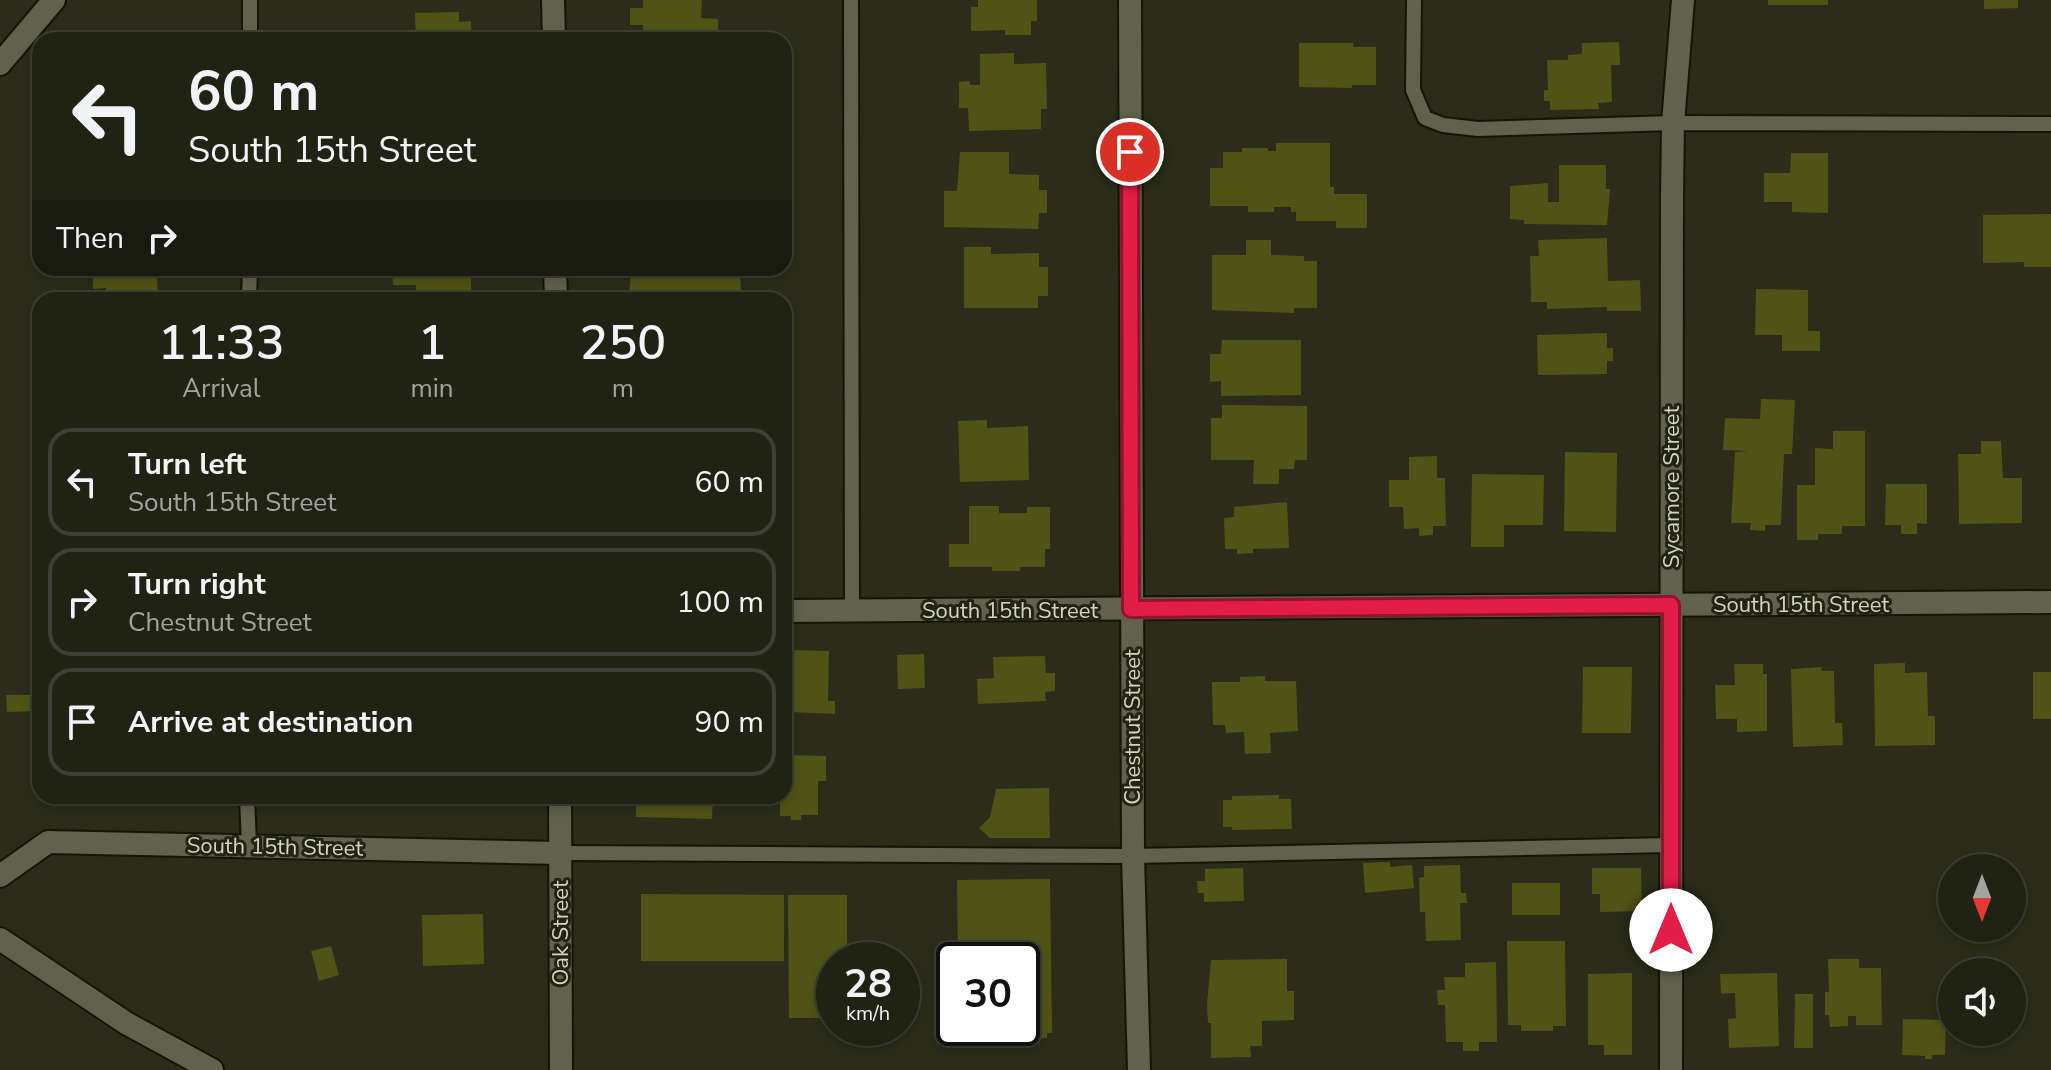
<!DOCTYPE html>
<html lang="en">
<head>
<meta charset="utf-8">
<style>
	:root { --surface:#202214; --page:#2d2f22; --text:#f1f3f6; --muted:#a2a4a0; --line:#3d3f34 }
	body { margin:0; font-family:"Nunito Sans",sans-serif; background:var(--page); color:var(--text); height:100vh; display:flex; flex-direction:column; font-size:30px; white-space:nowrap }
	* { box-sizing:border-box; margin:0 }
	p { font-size:26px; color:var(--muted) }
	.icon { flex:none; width:44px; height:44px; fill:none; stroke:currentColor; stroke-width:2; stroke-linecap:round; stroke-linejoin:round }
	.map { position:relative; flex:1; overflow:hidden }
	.sheet { position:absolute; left:32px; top:292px; width:760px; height:512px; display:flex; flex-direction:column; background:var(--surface); border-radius:24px; box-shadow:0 4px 12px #0003,0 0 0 2px var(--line) }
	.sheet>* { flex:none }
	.hud { position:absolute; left:32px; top:32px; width:760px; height:244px; border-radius:24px; box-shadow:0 4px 12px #0003,0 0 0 2px var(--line); background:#202214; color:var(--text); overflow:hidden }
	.needle { width:52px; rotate:180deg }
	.buttons { position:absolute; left:1938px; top:854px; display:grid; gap:16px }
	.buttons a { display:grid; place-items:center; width:88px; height:88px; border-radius:50%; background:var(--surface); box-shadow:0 4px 12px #0003,0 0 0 2px var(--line); font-size:40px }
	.speed { position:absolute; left:816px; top:942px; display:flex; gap:16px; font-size:40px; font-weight:700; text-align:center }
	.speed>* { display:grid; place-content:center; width:104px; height:104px; border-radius:50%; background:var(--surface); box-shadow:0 4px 12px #0003,0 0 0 2px var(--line); line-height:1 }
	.speed small { font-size:20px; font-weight:400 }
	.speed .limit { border:4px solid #111; border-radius:12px; background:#fff; color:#111 }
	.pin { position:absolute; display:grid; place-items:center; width:68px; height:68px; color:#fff; margin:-34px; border:4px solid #fff; border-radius:50%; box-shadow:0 2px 8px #0007 }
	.me { position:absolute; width:88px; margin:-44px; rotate:0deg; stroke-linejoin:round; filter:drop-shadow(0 0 6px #0008) }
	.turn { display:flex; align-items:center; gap:28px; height:168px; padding:0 24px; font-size:36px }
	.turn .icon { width:104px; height:104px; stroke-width:2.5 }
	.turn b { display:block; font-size:56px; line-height:68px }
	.then { display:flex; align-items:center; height:76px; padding:0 24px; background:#0003; gap:16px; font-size:30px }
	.eta { display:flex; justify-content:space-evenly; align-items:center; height:136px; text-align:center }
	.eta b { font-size:48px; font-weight:600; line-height:56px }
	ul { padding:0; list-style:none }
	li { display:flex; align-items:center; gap:24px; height:108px; margin:0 16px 12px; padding:0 8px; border:4px solid var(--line); border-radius:24px }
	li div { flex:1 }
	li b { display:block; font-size:30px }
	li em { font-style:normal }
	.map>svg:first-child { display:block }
</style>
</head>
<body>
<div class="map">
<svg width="2051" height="1070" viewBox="0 0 2051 1070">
	<rect width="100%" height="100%" fill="#2b2d1a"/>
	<g fill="#4f5315">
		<polygon points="643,0 702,0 701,18 718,19 718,40 643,40 643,25 630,25 630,8 643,8"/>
		<polygon points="978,0 1037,0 1037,21 1031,21 1031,35 1005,35 1005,30 971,31 971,7 978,7"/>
		<rect x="1768" y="0" width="60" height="5"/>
		<polygon points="1984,0 2018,0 2018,8 1984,9"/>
		<polygon points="459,12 459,22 471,21 472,40 416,40 415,13"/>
		<polygon points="1619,42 1620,65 1611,65 1612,102 1598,103 1599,109 1550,110 1550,101 1544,101 1544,90 1548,90 1547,60 1568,60 1568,55 1582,54 1582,43"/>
		<polygon points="1299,43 1353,43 1353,47 1376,47 1376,85 1352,85 1352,88 1299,87"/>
		<polygon points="1014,53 1014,64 1046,63 1047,109 1041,109 1041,129 969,131 968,108 959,108 959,82 969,81 970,85 980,85 980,54"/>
		<polygon points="1276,143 1330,143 1330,187 1334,187 1334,194 1367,194 1367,228 1336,228 1336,221 1296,221 1296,212 1291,212 1291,207 1274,207 1274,212 1248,212 1248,206 1210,206 1210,168 1223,168 1223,152 1242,152 1242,148 1268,148 1268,151 1276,151"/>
		<polygon points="960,152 1009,152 1009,174 1039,175 1039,190 1047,190 1047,213 1039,213 1038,229 944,227 944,191 957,191"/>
		<polygon points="1791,153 1828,153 1828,213 1792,212 1792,202 1764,202 1764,173 1790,173"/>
		<polygon points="1559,165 1606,165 1606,189 1610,189 1607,225 1524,224 1524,220 1510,219 1510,186 1548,183 1548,202 1559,202"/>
		<polygon points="2051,214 2051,267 2024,267 2024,262 1983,263 1983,215"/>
		<polygon points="1607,238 1608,281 1640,280 1641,311 1607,311 1607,307 1547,309 1547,302 1531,302 1530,256 1539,256 1538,240"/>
		<polygon points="1246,240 1271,240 1271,255 1304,256 1304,261 1317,261 1317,308 1294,308 1294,313 1212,310 1212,255 1246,255"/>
		<polygon points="964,247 991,247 991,254 1039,253 1039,267 1048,267 1048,296 1038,296 1038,308 964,308"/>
		<polygon points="155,268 160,269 160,278 157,278 158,300 106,300 106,288 93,289 93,269"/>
		<polygon points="392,268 462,268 462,273 471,273 471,292 463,292 463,300 416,300 416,285 393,285"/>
		<polygon points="631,268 740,268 741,295 703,295 703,299 693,300 629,299"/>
		<polygon points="1756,289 1808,290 1808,331 1820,331 1820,351 1782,351 1782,335 1755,335"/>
		<polygon points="1607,333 1607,348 1613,348 1613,361 1607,361 1607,374 1538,375 1537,335"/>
		<polygon points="1222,340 1301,340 1301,395 1221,396 1221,381 1210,382 1210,354 1221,354"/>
		<polygon points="1761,399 1795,400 1792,454 1784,454 1781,525 1765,525 1765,531 1750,530 1751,523 1731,523 1735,452 1748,451 1723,450 1725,418 1760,419"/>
		<polygon points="1222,405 1307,406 1307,460 1295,460 1294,469 1279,469 1279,484 1253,484 1254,460 1211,460 1211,418 1222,418"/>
		<polygon points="987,420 987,428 1028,426 1029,480 960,482 958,421"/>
		<polygon points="1833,431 1865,431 1865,526 1842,526 1842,534 1818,534 1818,540 1797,540 1797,485 1815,485 1815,448 1833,449"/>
		<polygon points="1981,441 2001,441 2003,478 2022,478 2022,523 1959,524 1958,454 1981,454"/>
		<polygon points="1565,452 1617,453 1616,532 1564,531"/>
		<polygon points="1437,456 1437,478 1445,478 1446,526 1433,526 1433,535 1419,536 1419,528 1404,529 1403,507 1389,507 1389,480 1409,480 1409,457"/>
		<polygon points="1472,474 1544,475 1543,525 1504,525 1504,547 1471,547"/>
		<polygon points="1886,484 1927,484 1927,524 1917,523 1917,534 1901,534 1901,525 1885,525"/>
		<polygon points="1287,502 1289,548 1253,549 1253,553 1237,554 1237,549 1225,549 1224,518 1234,517 1234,507"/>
		<polygon points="969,506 999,506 999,513 1027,513 1027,507 1050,507 1050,549 1045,549 1045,567 1020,567 1020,571 992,571 992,567 949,567 949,544 969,544"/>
		<polygon points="792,650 829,651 828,701 835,701 835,714 791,712"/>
		<polygon points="924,654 925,688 898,689 897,655"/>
		<polygon points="1045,656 1046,673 1055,673 1055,691 1045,692 1046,701 978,704 977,679 994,678 993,657"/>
		<polygon points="1905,663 1905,673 1927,672 1928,716 1935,716 1935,745 1875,746 1874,664"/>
		<polygon points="1734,664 1763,664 1763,674 1767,674 1767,731 1737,732 1737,719 1716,719 1715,685 1735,685"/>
		<polygon points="1583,667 1632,667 1631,733 1582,733"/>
		<polygon points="1821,667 1822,671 1834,671 1835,723 1842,723 1843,745 1793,747 1791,669"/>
		<rect x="2033" y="672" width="18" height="47"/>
		<polygon points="1265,676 1265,681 1296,681 1298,731 1270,733 1271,753 1245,754 1244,732 1226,733 1225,725 1213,725 1212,682 1240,682 1240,677"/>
		<polygon points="40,680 40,711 7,712 6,695 31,695 31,681"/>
		<polygon points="784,755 826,756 826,781 818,781 818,815 801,815 801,820 791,820 791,816 780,816 780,796 784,796"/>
		<polygon points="1049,788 1050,838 990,838 979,828 990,817 996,789"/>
		<polygon points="1279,795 1279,799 1291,799 1292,829 1232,830 1232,827 1223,827 1223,800 1232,800 1232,796"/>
		<rect x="452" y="796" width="37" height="5"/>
		<polygon points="636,796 713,796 712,819 636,817"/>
		<polygon points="1390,862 1390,867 1412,865 1414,888 1365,893 1363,863"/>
		<polygon points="1460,865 1461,893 1466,893 1467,903 1460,903 1461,940 1426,941 1425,912 1420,912 1419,878 1424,877 1424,866"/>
		<polygon points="1243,868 1244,901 1204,902 1204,893 1198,893 1197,881 1205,881 1205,869"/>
		<polygon points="1592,868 1641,868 1642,911 1600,912 1600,894 1592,894"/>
		<polygon points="1050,879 1052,1033 1047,1033 1047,1038 1001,1039 998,1028 1022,1028 1022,960 958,960 957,880"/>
		<rect x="1512" y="883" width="48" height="32"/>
		<polygon points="641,894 784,895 784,961 641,961"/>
		<polygon points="788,895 847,895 847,960 834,960 834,1018 789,1018"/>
		<polygon points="483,914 484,964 423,966 422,915"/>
		<polygon points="1507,941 1565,941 1566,1026 1553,1026 1553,1031 1521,1031 1521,1025 1508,1025"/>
		<polygon points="331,946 339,975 319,981 311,951"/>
		<polygon points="1287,959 1287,991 1294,991 1294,1020 1262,1021 1262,1046 1250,1046 1251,1057 1211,1058 1211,1023 1208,1023 1207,1004 1211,960"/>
		<polygon points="1828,959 1859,959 1859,968 1881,968 1882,1025 1856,1025 1856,1016 1848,1016 1848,1026 1830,1027 1829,1015 1825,1015 1825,992 1829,992"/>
		<polygon points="1496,962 1497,1042 1479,1042 1479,1051 1463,1051 1463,1042 1446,1042 1445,1005 1438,1005 1437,990 1445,990 1444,977 1465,977 1465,963"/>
		<polygon points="1632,973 1632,1055 1604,1055 1604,1045 1588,1045 1588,974"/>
		<polygon points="1777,973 1779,1046 1729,1048 1728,1019 1736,1018 1735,993 1721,994 1720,974"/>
		<polygon points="1795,994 1813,994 1813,1048 1794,1048"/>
		<polygon points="1903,1019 1946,1020 1945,1055 1932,1055 1932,1059 1925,1059 1925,1056 1902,1055"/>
	</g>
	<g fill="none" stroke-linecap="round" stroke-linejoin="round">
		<g stroke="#141504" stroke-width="18">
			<g id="service">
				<polyline points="250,0 250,40"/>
				<polyline points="851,0 852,611"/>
				<polyline points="1414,0 1413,90 1425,118 1443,125 1478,129 1673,123 2051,124"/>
				<polyline points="249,300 250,268"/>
				<polyline points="247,796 249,845"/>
				<polyline points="560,853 1133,856 1671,845"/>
			</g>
		</g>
		<g stroke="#141504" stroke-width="26">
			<g id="minor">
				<polyline points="1130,0 1133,856 1139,1070"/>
				<polyline points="0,64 54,0"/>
				<polyline points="784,611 2051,602"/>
				<polyline points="0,876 48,842 560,853"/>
				<polyline points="1671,1070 1672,194 1673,123 1683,0"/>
			</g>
		</g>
		<g stroke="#141504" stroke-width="26">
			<g id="tertiary">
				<polyline points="553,0 554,40"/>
				<polyline points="555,268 556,300"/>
				<polyline points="560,796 561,1070"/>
			</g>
		</g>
		<g stroke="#141504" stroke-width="26">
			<polyline id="secondary" points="0,939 126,1023 212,1070"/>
		</g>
		<use href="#service" stroke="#60624d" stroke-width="14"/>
		<use href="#minor" stroke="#60624d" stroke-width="22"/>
		<use href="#tertiary" stroke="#60624d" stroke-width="22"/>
		<use href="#secondary" stroke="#60624d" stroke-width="22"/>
	</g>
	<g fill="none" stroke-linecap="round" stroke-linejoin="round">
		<g stroke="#92132f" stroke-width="20">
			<polyline id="route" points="1130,152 1131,609 1671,605 1671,930"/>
		</g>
		<use href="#route" stroke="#e11d48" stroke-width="14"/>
	</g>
	<g text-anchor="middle" stroke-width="6" stroke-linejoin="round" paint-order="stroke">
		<g font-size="22" fill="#d2d3c7" stroke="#222311">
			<text transform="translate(1671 487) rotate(-90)" y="8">Sycamore Street</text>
			<text x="1801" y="612">South 15th Street</text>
			<text x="1010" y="618">South 15th Street</text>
			<text transform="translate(1132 727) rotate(-90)" y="8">Chestnut Street</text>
			<text transform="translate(275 846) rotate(1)" y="8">South 15th Street</text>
			<text transform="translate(560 933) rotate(-90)" y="8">Oak Street</text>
		</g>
	</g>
</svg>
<div class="buttons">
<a><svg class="needle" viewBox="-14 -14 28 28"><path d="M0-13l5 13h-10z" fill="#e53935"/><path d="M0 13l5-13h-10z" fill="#a2a4a0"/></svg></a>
<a><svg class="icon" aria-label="sound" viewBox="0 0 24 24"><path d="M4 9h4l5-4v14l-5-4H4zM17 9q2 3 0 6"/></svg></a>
</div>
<div class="speed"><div>28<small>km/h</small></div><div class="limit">30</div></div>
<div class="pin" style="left:1130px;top:152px;background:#d93025"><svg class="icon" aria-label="arrive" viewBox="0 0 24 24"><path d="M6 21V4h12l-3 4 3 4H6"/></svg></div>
<svg class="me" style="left:1671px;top:930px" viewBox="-20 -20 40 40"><circle r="19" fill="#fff"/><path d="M0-13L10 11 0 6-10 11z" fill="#e11d48"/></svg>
<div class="hud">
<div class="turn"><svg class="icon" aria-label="left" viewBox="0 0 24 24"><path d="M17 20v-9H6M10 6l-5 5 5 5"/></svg><div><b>60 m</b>South 15th Street</div></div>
<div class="then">Then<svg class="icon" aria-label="right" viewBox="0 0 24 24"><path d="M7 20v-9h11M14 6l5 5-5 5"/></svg></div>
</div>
<section class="sheet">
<div class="eta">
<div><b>11:33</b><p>Arrival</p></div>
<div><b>1</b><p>min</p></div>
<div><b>250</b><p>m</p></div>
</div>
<ul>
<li><svg class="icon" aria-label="left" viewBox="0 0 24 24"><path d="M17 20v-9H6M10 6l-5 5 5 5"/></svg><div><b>Turn left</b><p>South 15th Street</p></div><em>60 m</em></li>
<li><svg class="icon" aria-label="right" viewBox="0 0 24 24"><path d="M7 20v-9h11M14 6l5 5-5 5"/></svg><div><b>Turn right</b><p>Chestnut Street</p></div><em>100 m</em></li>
<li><svg class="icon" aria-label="arrive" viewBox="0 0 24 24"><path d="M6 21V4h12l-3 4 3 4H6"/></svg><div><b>Arrive at destination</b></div><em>90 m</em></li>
</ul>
</section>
</div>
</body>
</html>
